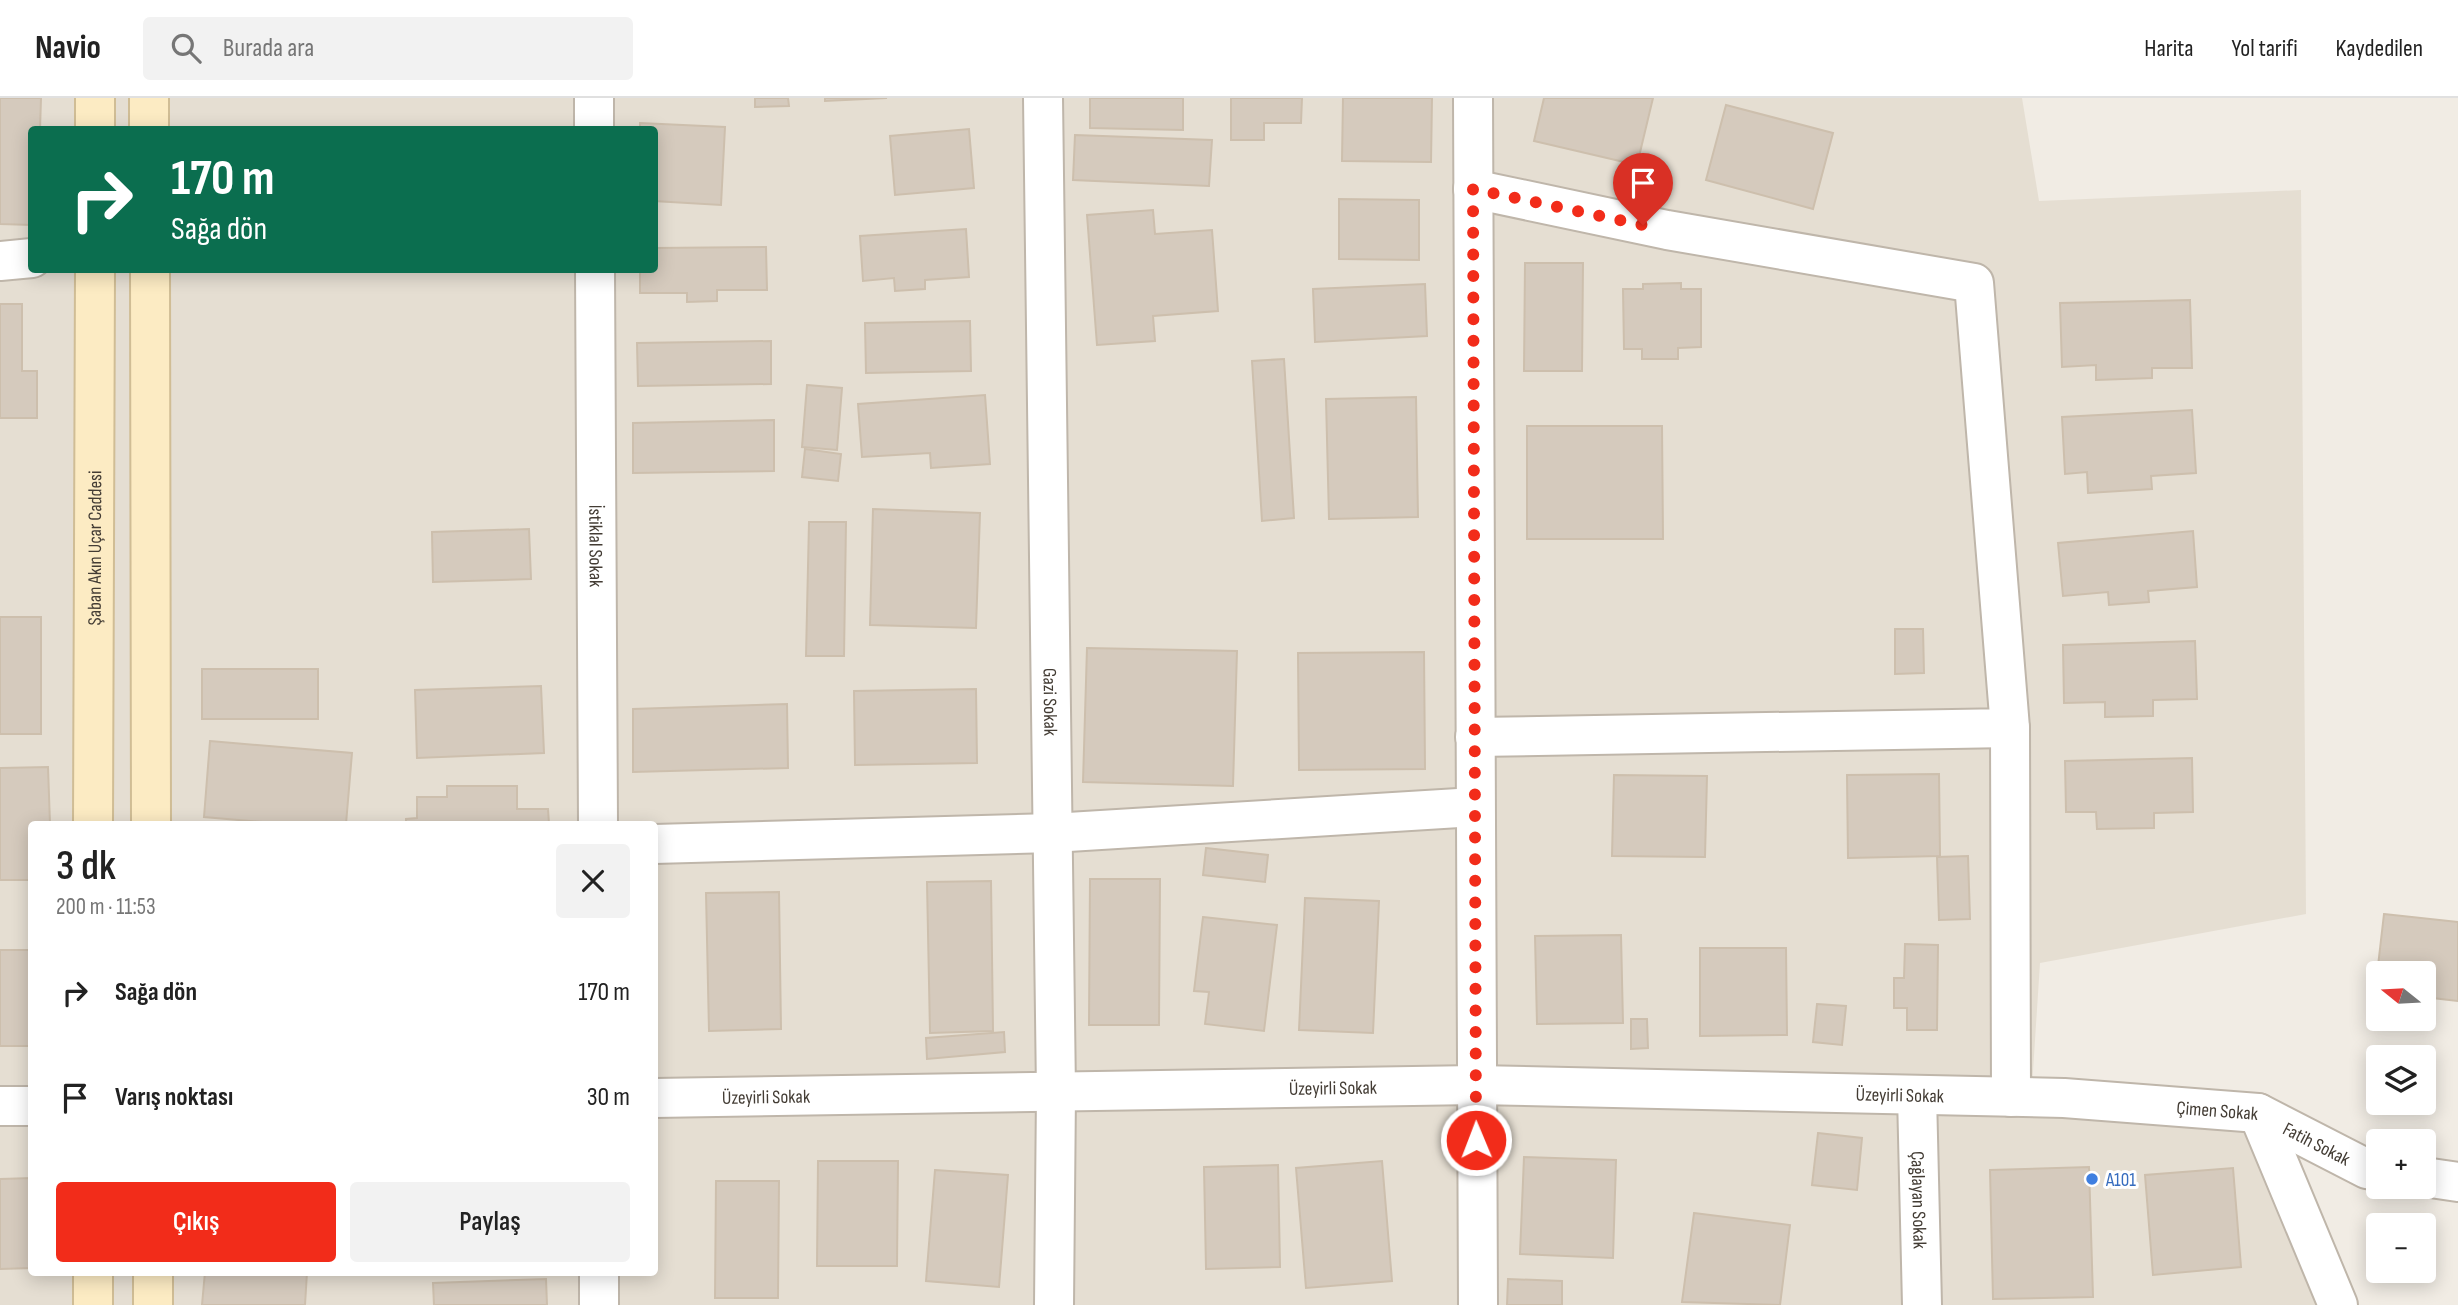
<!DOCTYPE html>
<html lang="tr">
<head>
<meta charset="utf-8">
<style>
	:root { --surface:#fff; --page:#f2f2f2; --text:#222; --muted:#767676; --line:#e0e0e0; --accent:#f22c1a }
	body { margin:0; font-family:"Sofia Sans Condensed",sans-serif; background:var(--page); color:var(--text); height:100vh; display:flex; flex-direction:column; font-size:26px; white-space:nowrap }
	* { box-sizing:border-box; margin:0 }
	p { font-size:23px; color:var(--muted) }
	.icon { flex:none; width:38px; height:38px; fill:none; stroke:currentColor; stroke-width:2; stroke-linecap:round; stroke-linejoin:round }
	.map { position:relative; flex:1; overflow:hidden }
	.details { position:absolute; left:28px; top:723px; width:630px; height:455px; display:flex; flex-direction:column; background:var(--surface); border-radius:7px; box-shadow:0 4px 18px #0003 }
	.details>* { flex:none }
	.top-card { position:absolute; left:28px; top:28px; width:630px; height:147px; border-radius:7px; box-shadow:0 4px 18px #0003; background:#0b6e4f; color:#fff; overflow:hidden }
	.needle { width:46px; rotate:288deg }
	.controls { position:absolute; left:2366px; top:863px; display:grid; gap:14px }
	.controls a { display:grid; place-items:center; width:70px; height:70px; border-radius:7px; background:var(--surface); box-shadow:0 4px 18px #0003; font-size:35px }
	.pin { position:absolute; display:grid; place-items:center; width:60px; height:60px; color:#fff; margin:-72px -30px; border-radius:50% 50% 50% 0; rotate:-45deg; box-shadow:0 0 7px #0007 }
	.pin .icon { rotate:45deg }
	.me { position:absolute; width:77px; margin:-38px; rotate:359deg; stroke-linejoin:round; filter:drop-shadow(0 0 5px #0008) }
	.turn { display:flex; align-items:center; gap:24px; height:147px; padding:0 28px; font-size:32px }
	.turn .icon { width:91px; height:91px; stroke-width:2.5 }
	.turn b { display:block; font-size:49px; line-height:60px }
	.round { display:grid; place-items:center; flex:none; width:74px; height:74px; border-radius:7px; background:var(--page) }
	.overview { display:flex; align-items:center; justify-content:space-between; height:119px; padding:0 28px }
	h1 { font-size:42px; font-weight:600; line-height:52px }
	.cta { display:flex; gap:14px; margin-top:auto; padding:14px 28px }
	.cta a { flex:1; height:80px; border-radius:7px; background:var(--accent); color:#fff; font-size:28px; font-weight:600; line-height:80px; text-align:center }
	.cta a+a { background:var(--page); color:var(--text) }
	ul { padding:0; list-style:none }
	li { display:flex; align-items:center; gap:21px; height:105px; padding:0 28px }
	li div { flex:1 }
	li b { display:block; font-size:26px }
	li em { font-style:normal }
	header { display:flex; align-items:center; gap:42px; box-sizing:border-box; height:98px; padding:0 35px; background:var(--surface); border-bottom:2px solid var(--line) }
	header strong { font-size:33px }
	nav { display:flex; gap:38px; margin-inline-start:auto; font-size:24px }
	.search { width:490px; height:63px; background:var(--page); display:flex; align-items:center; gap:18px; box-sizing:border-box; padding:0 24px; border-radius:7px; color:var(--muted); font-size:26px }
	.map>svg:first-child { display:block }
</style>
</head>
<body>
<header>
<strong>Navio</strong>
<div class="search"><svg class="icon" aria-label="search" viewBox="0 0 24 24"><circle cx="10" cy="10" r="6"/><path d="M15 15l6 6"/></svg>Burada ara</div>
<nav><a>Harita</a><a>Yol tarifi</a><a>Kaydedilen</a></nav>
</header>
<div class="map">
<svg width="2458" height="1207" viewBox="0 0 2458 1207">
	<rect width="100%" height="100%" fill="#f1ece4"/>
	<path fill="#e5ded2" fill-rule="evenodd" d="M0 0H2022L2039 103 2301 92 2306 816 2040 865 2031 1004 2285 1031 2340 1207H0ZM32 32H654V172H32ZM32 726H654V1174H32Z"/>
	<g fill="#d5cabd" stroke="#cdbfad" stroke-width="2">
		<polygon points="0,0 41,0 40,32 32,32 32,127 0,126"/>
		<polygon points="755,0 788,0 789,8 755,9"/>
		<polygon points="825,0 887,0 825,3"/>
		<polygon points="1090,0 1183,0 1183,32 1090,30"/>
		<polygon points="1231,0 1302,0 1301,25 1264,25 1264,42 1231,42"/>
		<polygon points="1343,0 1432,0 1431,64 1342,63"/>
		<polygon points="1544,0 1653,0 1637,67 1534,43"/>
		<polygon points="1726,7 1833,35 1813,111 1706,82"/>
		<polygon points="640,25 725,29 721,107 654,103 654,32 640,32"/>
		<polygon points="969,31 974,90 895,97 890,38"/>
		<polygon points="1075,37 1212,42 1209,88 1073,82"/>
		<polygon points="1339,101 1419,102 1419,162 1339,161"/>
		<polygon points="1153,112 1155,136 1212,132 1218,213 1153,218 1155,243 1097,247 1087,117"/>
		<polygon points="966,131 969,179 925,182 925,191 895,193 894,180 863,183 860,138"/>
		<polygon points="766,149 767,192 717,192 717,203 687,204 687,195 640,195 640,172 654,172 654,150"/>
		<polygon points="1525,165 1583,165 1582,273 1524,273"/>
		<polygon points="1681,185 1681,191 1701,191 1701,249 1678,250 1678,261 1642,261 1642,251 1624,251 1623,191 1643,191 1643,186"/>
		<polygon points="1425,186 1427,238 1315,244 1313,191"/>
		<polygon points="2190,202 2192,270 2152,270 2152,280 2096,282 2096,267 2062,269 2060,205"/>
		<polygon points="0,206 22,206 22,273 37,273 37,320 0,320"/>
		<polygon points="970,223 971,273 866,275 865,225"/>
		<polygon points="771,243 771,286 638,288 637,245"/>
		<polygon points="1284,261 1294,420 1262,423 1252,263"/>
		<polygon points="807,287 842,290 837,352 802,349"/>
		<polygon points="985,297 990,366 931,370 930,355 862,359 858,306"/>
		<polygon points="1416,299 1418,419 1329,421 1326,301"/>
		<polygon points="2192,312 2196,375 2151,378 2152,391 2088,395 2087,374 2065,376 2062,319"/>
		<polygon points="774,322 774,373 633,375 633,325"/>
		<polygon points="1527,328 1662,328 1663,441 1527,441"/>
		<polygon points="805,351 841,356 838,383 802,379"/>
		<polygon points="873,411 980,415 976,530 870,527"/>
		<polygon points="809,424 846,424 844,558 806,558"/>
		<polygon points="529,431 531,481 433,484 432,434"/>
		<polygon points="2193,433 2197,489 2148,493 2149,504 2109,507 2108,494 2063,498 2058,445"/>
		<rect x="0" y="519" width="41" height="117"/>
		<polygon points="1895,531 1923,531 1924,575 1895,576"/>
		<polygon points="2195,543 2197,601 2153,602 2153,618 2105,619 2105,604 2064,605 2063,547"/>
		<polygon points="1087,550 1237,553 1233,688 1083,684"/>
		<polygon points="1424,554 1425,671 1299,672 1298,555"/>
		<rect x="202" y="571" width="116" height="50"/>
		<polygon points="541,588 544,655 417,660 415,592"/>
		<polygon points="976,591 977,665 855,667 854,593"/>
		<polygon points="787,606 788,670 633,674 633,611"/>
		<polygon points="210,643 352,655 346,726 286,726 204,719"/>
		<polygon points="2192,660 2193,714 2154,715 2154,730 2097,731 2096,714 2066,714 2065,663"/>
		<polygon points="48,669 50,726 32,726 32,782 0,782 0,670"/>
		<polygon points="1939,676 1940,758 1848,760 1847,677"/>
		<polygon points="1614,677 1707,678 1705,759 1612,758"/>
		<polygon points="447,688 517,688 517,711 548,711 549,726 406,726 406,721 417,720 417,699 447,699"/>
		<polygon points="1206,750 1268,757 1265,784 1203,777"/>
		<polygon points="1968,758 1970,821 1939,822 1937,759"/>
		<polygon points="1090,781 1160,781 1159,927 1089,927"/>
		<polygon points="991,783 993,933 930,935 927,784"/>
		<polygon points="779,794 781,931 709,933 706,795"/>
		<polygon points="1305,800 1379,803 1373,935 1299,932"/>
		<polygon points="2384,816 2458,824 2458,903 2424,899 2424,875 2378,875 2378,894 2375,894"/>
		<polygon points="1203,819 1277,827 1264,933 1205,926 1209,894 1194,893"/>
		<polygon points="1621,837 1623,925 1537,926 1535,838"/>
		<polygon points="1905,846 1938,847 1937,932 1907,932 1907,910 1894,910 1894,880 1904,880"/>
		<polygon points="1700,850 1786,850 1787,937 1700,938"/>
		<rect x="0" y="852" width="32" height="96"/>
		<polygon points="1817,906 1846,908 1842,947 1813,944"/>
		<polygon points="1631,921 1647,921 1648,950 1631,951"/>
		<polygon points="1004,934 1005,954 927,961 926,940"/>
		<polygon points="1818,1035 1862,1040 1857,1092 1812,1087"/>
		<polygon points="1524,1059 1616,1062 1613,1160 1520,1156"/>
		<polygon points="818,1063 898,1063 897,1168 817,1168"/>
		<polygon points="1382,1063 1392,1183 1306,1190 1296,1070"/>
		<polygon points="1278,1067 1280,1169 1206,1171 1204,1069"/>
		<polygon points="2089,1069 2093,1199 1993,1201 1990,1072"/>
		<polygon points="2233,1070 2241,1169 2153,1177 2145,1077"/>
		<polygon points="935,1072 1008,1077 999,1189 926,1183"/>
		<polygon points="32,1080 32,1170 0,1171 0,1081"/>
		<polygon points="716,1083 779,1083 778,1200 715,1200"/>
		<polygon points="1694,1115 1790,1127 1780,1207 1682,1204"/>
		<polygon points="205,1174 307,1174 305,1207 202,1207"/>
		<polygon points="546,1181 547,1207 434,1207 433,1185"/>
		<polygon points="1508,1181 1562,1183 1562,1207 1507,1207"/>
	</g>
	<g fill="none" stroke-linecap="round" stroke-linejoin="round">
		<g stroke="#bfb6aa" stroke-width="42">
			<g id="street">
				<polyline points="594,0 594,32"/>
				<path id="s1" d="M1043 0 1056 994 1054 1207"/>
				<polyline points="1473,0 1478,1207"/>
				<polyline points="1473,91 1667,132 1974,185 2010,630 1475,639"/>
				<polyline points="0,163 32,160"/>
				<path id="s2" d="M595 172 598 726"/>
				<polyline points="2010,630 2011,999"/>
				<polyline points="654,746 1052,735 1475,709"/>
				<path id="s3" d="M1917 997 1922 1207"/>
				<path id="s4" d="M654 1000 1476 987 2064 1000 2258 1015 2367 1071 2378 1073"/>
				<polyline points="0,1008 32,1008"/>
				<polyline points="2258,1015 2338,1207"/>
				<polyline points="2424,1079 2458,1084"/>
				<polyline points="599,1207 599,1174"/>
			</g>
		</g>
		<g stroke="#d0bd95" stroke-width="42">
			<g id="secondary">
				<polyline points="95,0 95,32"/>
				<polyline points="149,0 149,32"/>
				<polyline points="150,172 151,726"/>
				<path id="s5" d="M93 726 95 172"/>
				<polyline points="93,1174 93,1207"/>
				<polyline points="153,1174 153,1207"/>
			</g>
		</g>
		<use href="#street" stroke="#fff" stroke-width="38"/>
		<use href="#secondary" stroke="#fcebc3" stroke-width="38"/>
	</g>
	<g fill="none" stroke-linecap="round" stroke-linejoin="round">
		<polyline stroke="#f22c1a" stroke-width="12" stroke-dasharray="0 21.6" points="1476,1042 1473,91 1643,127"/>
	</g>
	<circle fill="#3f7fe0" stroke="#fff" stroke-width="2.5" cx="2092" cy="1081" r="7"/>
	<g text-anchor="middle" stroke-width="6" stroke-linejoin="round" paint-order="stroke">
		<g font-size="19" fill="#433c34" stroke="#fff">
			<text dy="7" stroke="none"><textPath href="#s5" startOffset="276">Şaban Akın Uçar Caddesi</textPath></text>
			<text dy="7" stroke="none"><textPath href="#s2" startOffset="276">İstiklal Sokak</textPath></text>
			<text dy="7" stroke="none"><textPath href="#s1" startOffset="604">Gazi Sokak</textPath></text>
			<text dy="7" stroke="none"><textPath href="#s4" startOffset="679">Üzeyirli Sokak</textPath></text>
			<text dy="7" stroke="none"><textPath href="#s4" startOffset="1246">Üzeyirli Sokak</textPath></text>
			<text dy="7" stroke="none"><textPath href="#s4" startOffset="112">Üzeyirli Sokak</textPath></text>
			<text dy="7" stroke="none"><textPath href="#s4" startOffset="1564">Çimen Sokak</textPath></text>
			<text dy="7" stroke="none"><textPath href="#s4" startOffset="1671">Fatih Sokak</textPath></text>
			<text dy="7" stroke="none"><textPath href="#s3" startOffset="105">Çağlayan Sokak</textPath></text>
		</g>
		<g font-size="19" fill="#366cbe" stroke="#fff" text-anchor="start">
			<text x="2106" y="1088">A101</text>
		</g>
	</g>
</svg>
<div class="controls">
<a><svg class="needle" viewBox="-14 -14 28 28"><path d="M0-13l5 13h-10z" fill="#e53935"/><path d="M0 13l5-13h-10z" fill="#767676"/></svg></a>
<a><svg class="icon" aria-label="layers" viewBox="0 0 24 24"><path d="M12 4l9 5-9 5-9-5zM3 14l9 5 9-5"/></svg></a>
<a>+</a>
<a>−</a>
</div>
<div class="pin" style="left:1643px;top:127px;background:#d93025"><svg class="icon" aria-label="arrive" viewBox="0 0 24 24"><path d="M6 21V4h12l-3 4 3 4H6"/></svg></div>
<svg class="me" style="left:1476px;top:1042px" viewBox="-20 -20 40 40"><circle r="17" fill="#f22c1a" stroke="#fff" stroke-width="3"/><path d="M0-11L8 9 0 5-8 9z" fill="#fff"/></svg>
<div class="top-card">
<div class="turn"><svg class="icon" aria-label="right" viewBox="0 0 24 24"><path d="M7 20v-9h11M14 6l5 5-5 5"/></svg><div><b>170 m</b>Sağa dön</div></div>
</div>
<section class="details">
<div class="overview"><div><h1>3 dk</h1><p>200 m · 11:53</p></div><a class="round"><svg class="icon" aria-label="close" viewBox="0 0 24 24"><path d="M6 6l12 12M18 6L6 18"/></svg></a></div>
<ul>
<li><svg class="icon" aria-label="right" viewBox="0 0 24 24"><path d="M7 20v-9h11M14 6l5 5-5 5"/></svg><div><b>Sağa dön</b></div><em>170 m</em></li>
<li><svg class="icon" aria-label="arrive" viewBox="0 0 24 24"><path d="M6 21V4h12l-3 4 3 4H6"/></svg><div><b>Varış noktası</b></div><em>30 m</em></li>
</ul>
<div class="cta"><a>Çıkış</a><a>Paylaş</a></div>
</section>
</div>
</body>
</html>
